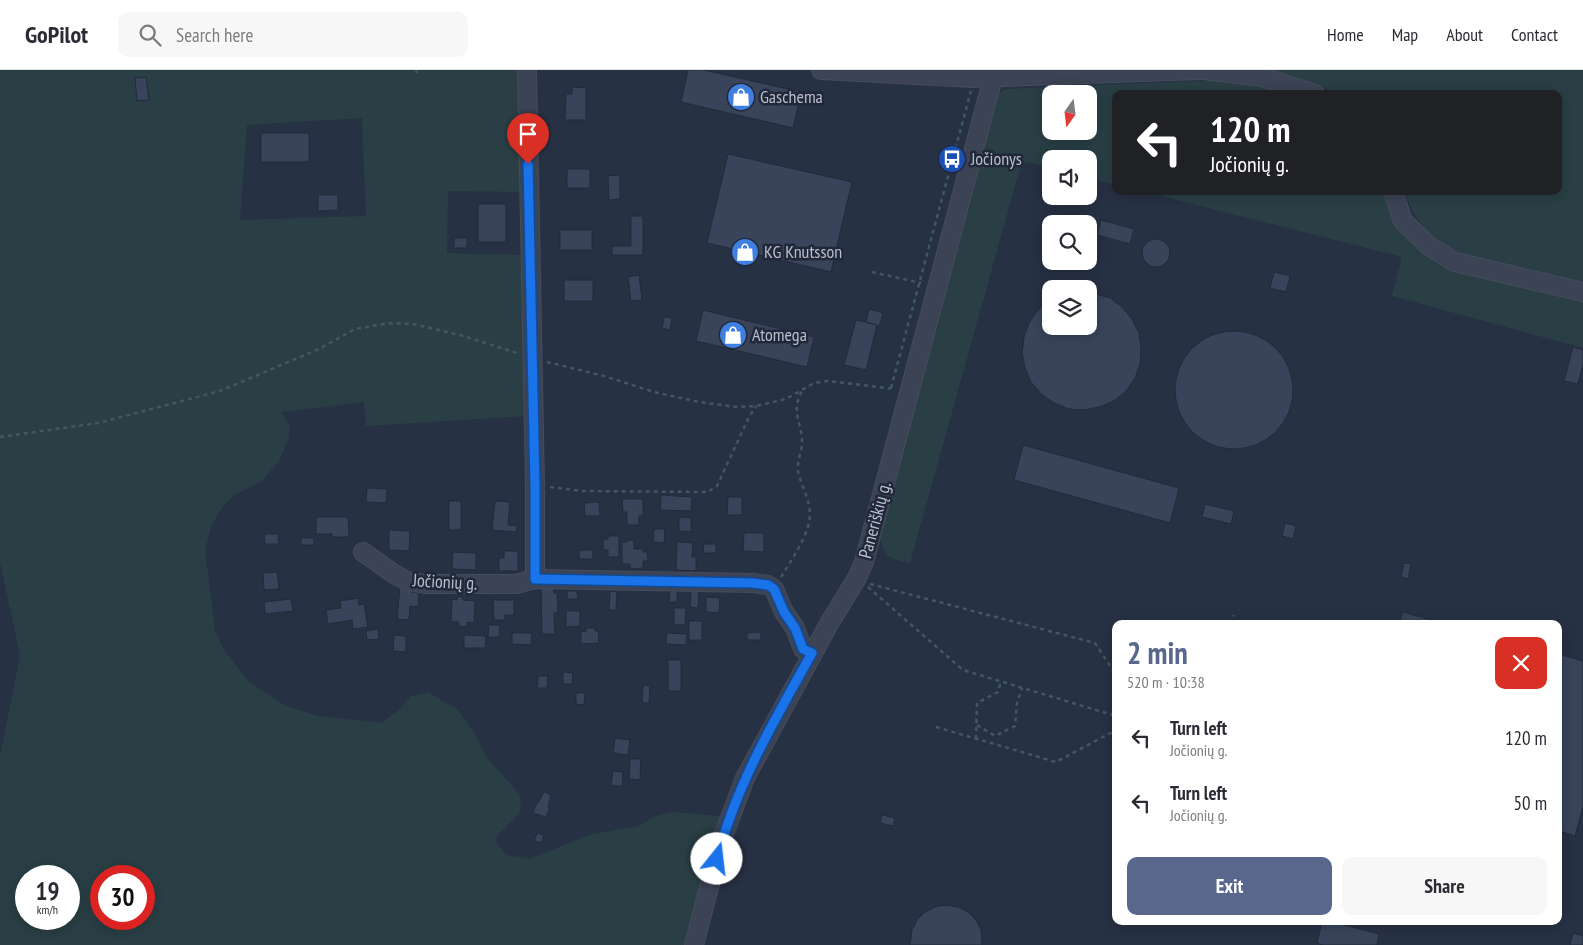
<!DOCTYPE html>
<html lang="en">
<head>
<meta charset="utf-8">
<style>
	:root { --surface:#fff; --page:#f7f7f7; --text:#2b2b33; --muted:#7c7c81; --line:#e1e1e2; --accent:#59678d }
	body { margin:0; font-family:"PT Sans Narrow",sans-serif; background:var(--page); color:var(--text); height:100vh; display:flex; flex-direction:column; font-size:19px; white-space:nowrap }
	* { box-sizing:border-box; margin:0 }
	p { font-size:16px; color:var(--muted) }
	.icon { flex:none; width:28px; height:28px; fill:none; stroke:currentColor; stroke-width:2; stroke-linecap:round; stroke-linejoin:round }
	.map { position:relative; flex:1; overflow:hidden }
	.sheet { position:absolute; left:1112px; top:550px; width:450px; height:305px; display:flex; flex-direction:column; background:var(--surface); border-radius:10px; box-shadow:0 2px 12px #0003 }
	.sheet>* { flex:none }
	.top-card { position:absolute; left:1112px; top:20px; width:450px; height:105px; border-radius:10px; box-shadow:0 2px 12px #0003; background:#202124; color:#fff; overflow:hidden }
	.needle { width:32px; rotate:194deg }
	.fabs { position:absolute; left:1042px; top:15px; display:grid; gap:10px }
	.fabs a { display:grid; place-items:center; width:55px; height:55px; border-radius:10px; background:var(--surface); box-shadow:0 2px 12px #0003; font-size:25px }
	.speed { position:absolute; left:15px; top:795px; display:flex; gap:10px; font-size:25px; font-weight:700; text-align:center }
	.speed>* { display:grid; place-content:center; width:65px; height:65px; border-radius:50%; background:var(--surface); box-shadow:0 2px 12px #0003; line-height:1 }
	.speed small { font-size:12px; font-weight:400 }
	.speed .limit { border:8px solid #d22; background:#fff; color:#111 }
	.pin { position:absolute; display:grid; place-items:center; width:42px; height:42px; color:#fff; margin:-51px -21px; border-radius:50% 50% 50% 0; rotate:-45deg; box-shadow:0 0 5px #0007 }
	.pin .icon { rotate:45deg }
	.me { position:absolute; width:55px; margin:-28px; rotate:16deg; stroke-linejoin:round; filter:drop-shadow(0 0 4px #0008) }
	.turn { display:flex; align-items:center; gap:18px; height:105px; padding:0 15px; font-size:22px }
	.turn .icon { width:65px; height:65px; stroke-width:2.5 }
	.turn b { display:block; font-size:35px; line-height:42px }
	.round { display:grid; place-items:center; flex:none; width:52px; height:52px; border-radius:10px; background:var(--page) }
	.overview { display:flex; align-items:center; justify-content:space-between; height:85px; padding:0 15px }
	h1 { font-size:30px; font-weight:600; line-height:38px; color:var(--accent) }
	.button { display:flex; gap:10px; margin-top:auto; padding:10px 15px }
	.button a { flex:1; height:58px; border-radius:10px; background:var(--accent); color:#fff; font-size:20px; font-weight:600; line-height:58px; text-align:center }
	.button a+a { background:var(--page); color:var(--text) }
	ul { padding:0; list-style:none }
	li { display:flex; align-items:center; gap:15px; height:65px; padding:0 15px }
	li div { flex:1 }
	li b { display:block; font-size:19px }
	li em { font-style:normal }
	header { display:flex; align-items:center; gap:30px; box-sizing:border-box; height:70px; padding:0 25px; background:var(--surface); border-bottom:1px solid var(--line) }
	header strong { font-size:24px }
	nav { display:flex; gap:28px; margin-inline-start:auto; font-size:18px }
	.search { width:350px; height:45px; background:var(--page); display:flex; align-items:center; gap:12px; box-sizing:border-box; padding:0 18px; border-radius:10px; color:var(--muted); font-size:19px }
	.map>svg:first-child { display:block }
</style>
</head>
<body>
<header>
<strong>GoPilot</strong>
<div class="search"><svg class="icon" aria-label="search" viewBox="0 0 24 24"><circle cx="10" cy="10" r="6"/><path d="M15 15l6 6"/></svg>Search here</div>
<nav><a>Home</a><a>Map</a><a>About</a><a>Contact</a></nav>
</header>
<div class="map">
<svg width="1583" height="875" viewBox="0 0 1583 875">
	<rect width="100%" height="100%" fill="#273144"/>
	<g fill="#293f45" fill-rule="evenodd">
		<path d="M0 0H521L524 122 448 121 447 183 524 185 527 346 366 356 364 332 282 342 290 357 289 368 279 391 261 412 235 425 222 437 211 456 205 480 215 560 224 580 248 611 284 635 318 646 381 653 398 641 411 626 428 622 458 640 474 663 489 690 519 724 521 736 518 745 497 766 496 772 506 785 529 789 589 765 638 756 656 746 674 742 721 746 686 875H0V687L20 586 0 491ZM362 48 366 146 240 150 247 55ZM26 806H69V849H26ZM101 806H144V849H101Z"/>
		<path d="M1262 0H1583V215C1545 206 1460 192 1433 167 1419 154 1410 138 1404 121H1559V24H1337C1313 11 1288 6 1262 0Z"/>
		<path d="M1220 10 1250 14 1295 24H1116V115L1089 108V89H1051V98L1022 91 910 493C892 489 884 488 880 467L993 34 998 24 1006 19ZM1051 24H1089V61H1051Z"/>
		<polygon points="1141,121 1385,121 1402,159 1415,176 1431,188 1453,198 1583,230 1583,278 1392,226 1402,187"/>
	</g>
	<g fill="#39445a" stroke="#222a3b">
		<polygon points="688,0 704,0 801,22 793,58 681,32"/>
		<polygon points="146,7 149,30 137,31 135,8"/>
		<polygon points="572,17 586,18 586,50 565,50 566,24 572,24"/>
		<rect x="261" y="63" width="48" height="29"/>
		<polygon points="728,84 852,112 831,202 707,173"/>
		<rect x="567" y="99" width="23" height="19"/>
		<polygon points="620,105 620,129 609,130 608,106"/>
		<polygon points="318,125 338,125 338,140 318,141"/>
		<rect x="478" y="134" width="28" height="38"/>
		<polygon points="631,146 643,146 643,185 612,185 612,176 631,176"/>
		<polygon points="1073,147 1078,148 1084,154 1060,154 1063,150"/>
		<polygon points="1101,150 1134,159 1130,174 1097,165"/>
		<rect x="560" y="160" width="32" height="20"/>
		<rect x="454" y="168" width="13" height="10"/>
		<circle cx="1156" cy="183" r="14"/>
		<polygon points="1274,202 1290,206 1286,222 1270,218"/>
		<polygon points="639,205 642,230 631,231 628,207"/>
		<rect x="564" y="210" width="29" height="21"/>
		<polygon points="1089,222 1110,228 1122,237 1132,249 1139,263 1141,278 1140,294 1135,308 1126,321 1114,331 1099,337 1084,340 1069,339 1054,333 1041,324 1031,312 1025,298 1022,283 1024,267 1029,253 1038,240 1051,230 1051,256 1089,256"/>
		<polygon points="869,239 883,243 879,257 877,257 877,255 866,252"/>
		<polygon points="703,240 814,267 807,297 696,271"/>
		<polygon points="664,247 672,248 670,260 662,258"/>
		<polygon points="856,250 877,255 866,300 844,295"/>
		<circle cx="1234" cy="320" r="59"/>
		<polygon points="1573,277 1583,280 1583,294 1578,314 1564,311"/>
		<polygon points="1023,375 1179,418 1170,453 1014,410"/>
		<polygon points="367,418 387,419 386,433 366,432"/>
		<polygon points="661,425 692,427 691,441 660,440"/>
		<polygon points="728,427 742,427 742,445 727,445"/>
		<polygon points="622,429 643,429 643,446 639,446 639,455 627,455 627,442 623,442"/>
		<rect x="449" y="431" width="12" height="29"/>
		<polygon points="495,431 510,432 508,455 517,456 516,462 492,460"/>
		<polygon points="599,432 600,446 585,446 584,433"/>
		<polygon points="1205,434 1234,441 1231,454 1202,447"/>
		<polygon points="316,447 348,447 349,467 332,467 332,464 316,464"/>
		<polygon points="679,447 691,448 691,462 679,461"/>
		<polygon points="1285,453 1296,456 1293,469 1282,466"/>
		<polygon points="654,459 665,459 664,473 653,472"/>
		<polygon points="389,460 410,461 409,481 389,480"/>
		<polygon points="744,463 764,463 764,482 743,481"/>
		<polygon points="264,464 278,464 279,474 265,474"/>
		<polygon points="608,466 619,466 619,487 608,487 608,480 603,480 603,470 608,469"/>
		<rect x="301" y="468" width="13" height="7"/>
		<polygon points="627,470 634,470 634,479 643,479 643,482 647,482 648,491 643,491 643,498 630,499 630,494 622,494 622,472 627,472"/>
		<polygon points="677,472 693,473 692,487 696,487 696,501 676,500"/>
		<polygon points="704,474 716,474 716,483 703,483"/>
		<rect x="579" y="480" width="14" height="9"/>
		<polygon points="504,481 518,481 518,501 499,501 499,488 504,488"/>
		<polygon points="453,482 476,483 476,500 452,499"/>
		<polygon points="1404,493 1411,494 1408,509 1401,507"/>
		<polygon points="277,502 279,519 264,520 263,503"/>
		<polygon points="400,517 412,518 411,522 419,523 418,537 410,536 409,550 397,549"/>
		<polygon points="553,517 554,523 557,523 558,543 554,543 555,564 542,564 541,518"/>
		<polygon points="670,518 677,518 677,532 669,532"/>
		<polygon points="567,521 577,521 578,529 567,529"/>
		<polygon points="610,521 617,522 616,540 609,540"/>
		<polygon points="691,521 699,521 698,538 690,537"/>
		<polygon points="457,527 463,527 463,530 475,531 474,553 467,552 467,557 458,556 459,552 451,552 452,529 457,530"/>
		<polygon points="706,527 720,528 719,543 706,542"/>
		<polygon points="358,528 359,535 364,534 368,557 353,559 352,550 328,554 326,540 341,538 340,531"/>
		<polygon points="291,529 293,541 265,544 264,532"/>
		<polygon points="493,530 514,530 514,545 505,545 505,550 494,550"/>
		<polygon points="674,538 686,538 685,555 674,555"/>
		<polygon points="566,541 580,541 580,556 566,557"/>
		<polygon points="1403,542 1445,554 1399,554"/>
		<rect x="689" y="551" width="13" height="19"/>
		<polygon points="489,555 500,555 499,567 488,567"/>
		<polygon points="586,558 595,558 595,561 598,561 599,573 581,574 581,562 586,561"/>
		<polygon points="378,559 379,569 367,570 366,561"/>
		<polygon points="761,562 761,570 747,570 747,563"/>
		<polygon points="512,563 532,563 531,575 512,574"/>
		<polygon points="667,563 687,564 686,575 666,574"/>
		<polygon points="394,565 406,566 406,582 393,581"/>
		<polygon points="464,565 486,566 485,578 464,578"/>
		<polygon points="1559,584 1583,591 1583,737 1575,766 1559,761"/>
		<rect x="668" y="590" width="13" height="31"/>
		<polygon points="563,602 573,603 572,614 563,614"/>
		<polygon points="538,606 548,606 547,618 537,618"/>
		<polygon points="643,615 650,616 649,633 642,633"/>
		<polygon points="576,623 585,623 584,635 576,634"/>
		<polygon points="615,668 630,670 628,685 613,683"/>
		<polygon points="630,689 641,689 640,710 629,709"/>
		<polygon points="613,701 623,702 622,716 611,716"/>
		<polygon points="544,722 551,725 548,737 550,737 546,747 533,743 537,733 538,733"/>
		<polygon points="882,745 895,748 893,756 880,753"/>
		<polygon points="537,763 544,765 541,773 534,771"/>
		<polygon points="946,835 958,837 968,842 976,850 981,860 982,875 910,875 912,860 917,850 925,842 935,837"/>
		<polygon points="1322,851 1329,851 1379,864 1377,875 1323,875 1317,873"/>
		<polygon points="1573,863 1583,866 1583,875 1570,875"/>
	</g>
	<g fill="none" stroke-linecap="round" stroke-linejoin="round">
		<g stroke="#454c5d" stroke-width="20">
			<g id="minor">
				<polyline points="527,0 535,415 535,509"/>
				<polyline points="821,0 974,8 1200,0"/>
				<polyline points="1204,0 1262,7 1315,24"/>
				<polyline points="1393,121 1403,151 1429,176 1455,192 1583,222"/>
				<polyline points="363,482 394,504 407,511 425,514 516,514 535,509 753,513 768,515 774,519 784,542 795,558 803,579 812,583"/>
				<polyline points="694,875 721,772 745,708 830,552 857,508 864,492 995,0"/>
			</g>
		</g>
		<g stroke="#42585d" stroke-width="2.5" stroke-dasharray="4 4" stroke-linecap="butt">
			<polyline points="416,0 417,3"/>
			<polyline points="872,202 921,213"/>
			<polyline points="547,292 604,306 654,322 699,332 736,337 756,336 786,329 814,313 828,311 895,319"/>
			<polyline points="891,318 971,21"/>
			<polyline points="0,367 98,353 220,321 319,279 355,259 389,253 413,254 460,265 517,283"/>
			<polyline points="550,417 582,421 708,422 717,416 748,349 756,336"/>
			<path d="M781 507C791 491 804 472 809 453 813 433 802 420 798 401 797 392 801 383 802 375 803 352 789 343 803 319"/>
			<polyline points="870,514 1095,573 1116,605"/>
			<polyline points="868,517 963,600 1116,646"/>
			<polyline points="1231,554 1234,545"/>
			<polyline points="977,655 995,666 1015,656 1017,633 1022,618"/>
			<polyline points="936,657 1056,692 1116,660"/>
			<polyline points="976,669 977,633 998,622 1001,611"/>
		</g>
		<use href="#minor" stroke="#3b4354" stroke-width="18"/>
	</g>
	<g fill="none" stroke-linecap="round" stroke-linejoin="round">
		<g stroke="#114b97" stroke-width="12">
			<path id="route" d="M528 94 535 415V509L752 513 768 515 774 519 784 542 795 558 803 579 812 583C775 649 736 715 717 789"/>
		</g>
		<use href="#route" stroke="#1a73e8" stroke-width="9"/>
	</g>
	<defs>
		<g id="shop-disc" transform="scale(1.4375)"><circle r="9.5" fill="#3f7fe0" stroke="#202839"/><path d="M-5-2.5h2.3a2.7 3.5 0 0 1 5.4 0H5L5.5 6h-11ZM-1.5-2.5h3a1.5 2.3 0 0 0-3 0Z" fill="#fff"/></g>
		<g id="bus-disc" transform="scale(1.4375)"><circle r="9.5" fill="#1a4fb4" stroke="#202839"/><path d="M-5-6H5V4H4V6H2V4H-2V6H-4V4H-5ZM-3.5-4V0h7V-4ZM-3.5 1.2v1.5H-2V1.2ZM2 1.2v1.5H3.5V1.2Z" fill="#fff"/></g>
	</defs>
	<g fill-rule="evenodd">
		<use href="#shop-disc" x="741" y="27"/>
		<use href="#bus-disc" x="952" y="89"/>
		<use href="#shop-disc" x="745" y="182"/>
		<use href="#shop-disc" x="733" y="265"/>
	</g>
	<g text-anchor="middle" stroke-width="5" stroke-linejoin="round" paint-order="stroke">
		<g font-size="18" fill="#b9bfcd" stroke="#202839" text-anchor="start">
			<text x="760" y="33">Gaschema</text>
			<text x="971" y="95">Jočionys</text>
			<text x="764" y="188">KG Knutsson</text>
			<text x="752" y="271">Atomega</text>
		</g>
		<g font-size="18" fill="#b9bfcd" stroke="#202839">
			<text transform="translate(875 450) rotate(-75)" y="6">Paneriškių g.</text>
			<text transform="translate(445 512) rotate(3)" y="6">Jočionių g.</text>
		</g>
	</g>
</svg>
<div class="fabs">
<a><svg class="needle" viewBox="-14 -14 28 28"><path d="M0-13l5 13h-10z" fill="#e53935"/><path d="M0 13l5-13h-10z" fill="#7c7c81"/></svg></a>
<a><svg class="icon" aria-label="sound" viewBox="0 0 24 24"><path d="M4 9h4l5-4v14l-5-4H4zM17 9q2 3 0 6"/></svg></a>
<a><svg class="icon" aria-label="search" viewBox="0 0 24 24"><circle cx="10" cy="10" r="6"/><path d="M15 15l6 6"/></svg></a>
<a><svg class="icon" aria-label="layers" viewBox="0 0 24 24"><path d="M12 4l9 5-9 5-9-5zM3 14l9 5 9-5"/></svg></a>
</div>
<div class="speed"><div>19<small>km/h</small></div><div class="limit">30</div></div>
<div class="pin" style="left:528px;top:94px;background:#d93025"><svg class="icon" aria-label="arrive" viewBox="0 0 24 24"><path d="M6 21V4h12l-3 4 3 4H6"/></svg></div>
<svg class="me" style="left:717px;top:789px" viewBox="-20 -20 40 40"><circle r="19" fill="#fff"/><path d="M0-13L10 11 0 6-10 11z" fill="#1a73e8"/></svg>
<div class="top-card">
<div class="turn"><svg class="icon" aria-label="left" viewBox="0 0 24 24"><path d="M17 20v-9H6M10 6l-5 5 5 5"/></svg><div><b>120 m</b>Jočionių g.</div></div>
</div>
<section class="sheet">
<div class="overview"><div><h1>2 min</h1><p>520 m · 10:38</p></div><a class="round" style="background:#d93025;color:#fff"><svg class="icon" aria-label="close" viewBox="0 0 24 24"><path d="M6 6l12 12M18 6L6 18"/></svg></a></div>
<ul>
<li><svg class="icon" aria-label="left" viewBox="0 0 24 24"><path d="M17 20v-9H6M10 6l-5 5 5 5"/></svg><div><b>Turn left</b><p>Jočionių g.</p></div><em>120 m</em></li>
<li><svg class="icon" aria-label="left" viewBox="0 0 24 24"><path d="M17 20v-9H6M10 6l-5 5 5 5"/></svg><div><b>Turn left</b><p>Jočionių g.</p></div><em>50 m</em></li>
</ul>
<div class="button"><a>Exit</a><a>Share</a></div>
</section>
</div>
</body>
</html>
